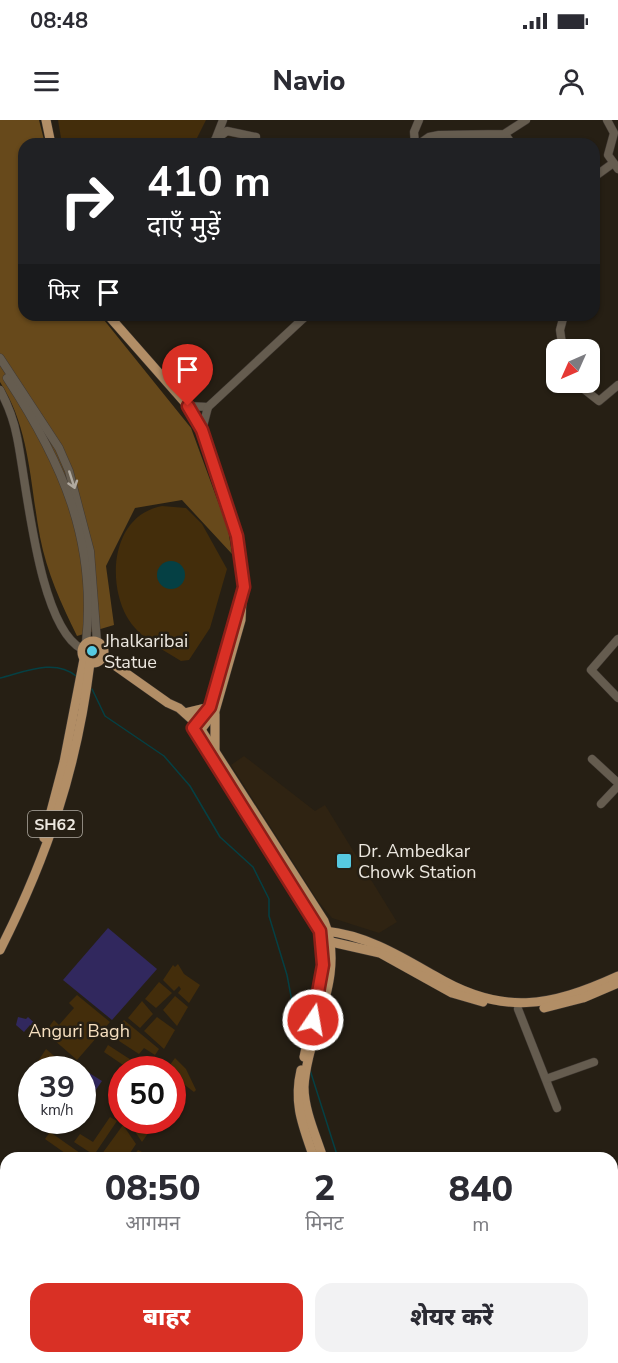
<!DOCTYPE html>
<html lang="hi">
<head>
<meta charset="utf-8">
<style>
	:root { --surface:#fff; --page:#f2f2f3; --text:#2b2b33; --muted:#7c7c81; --accent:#d93025 }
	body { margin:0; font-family:"Nunito Sans","Noto Sans Devanagari",sans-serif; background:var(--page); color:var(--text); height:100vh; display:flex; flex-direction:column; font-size:22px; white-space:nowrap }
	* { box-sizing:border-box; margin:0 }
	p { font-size:20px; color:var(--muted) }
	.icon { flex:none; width:33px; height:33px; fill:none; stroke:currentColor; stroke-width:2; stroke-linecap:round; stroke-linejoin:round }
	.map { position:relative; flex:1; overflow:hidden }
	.panel { position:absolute; left:0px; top:1032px; width:618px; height:212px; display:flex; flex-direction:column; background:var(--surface); border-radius:18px 18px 0 0; box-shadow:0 2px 4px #0004 }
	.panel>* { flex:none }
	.guide { position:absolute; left:18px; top:18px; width:582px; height:183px; border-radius:18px; box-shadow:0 2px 4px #0004; background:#202124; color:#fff; overflow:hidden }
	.needle { width:39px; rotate:225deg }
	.controls { position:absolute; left:546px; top:219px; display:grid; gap:12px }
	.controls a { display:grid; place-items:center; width:54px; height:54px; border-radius:12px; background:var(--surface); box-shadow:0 2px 4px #0004; font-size:30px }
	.speed { position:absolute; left:18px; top:936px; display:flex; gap:12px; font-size:30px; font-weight:700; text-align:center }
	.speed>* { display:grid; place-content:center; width:78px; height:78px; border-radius:50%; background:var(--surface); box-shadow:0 2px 4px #0004; line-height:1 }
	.speed small { font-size:15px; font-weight:400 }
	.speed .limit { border:9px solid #d22; background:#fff; color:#111 }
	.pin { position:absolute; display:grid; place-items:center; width:51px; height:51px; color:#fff; margin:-62px -26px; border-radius:50% 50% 50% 0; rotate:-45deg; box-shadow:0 0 6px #0007 }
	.pin .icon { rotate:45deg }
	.me { position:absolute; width:66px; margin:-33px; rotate:12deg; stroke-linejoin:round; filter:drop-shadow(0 0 4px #0008) }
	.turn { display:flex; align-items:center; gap:21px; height:126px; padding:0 30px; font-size:27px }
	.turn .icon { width:78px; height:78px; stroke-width:2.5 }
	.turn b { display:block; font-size:42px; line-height:51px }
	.then { display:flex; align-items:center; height:57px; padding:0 30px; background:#0003; gap:12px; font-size:22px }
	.eta { display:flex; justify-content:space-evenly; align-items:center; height:102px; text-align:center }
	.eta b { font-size:36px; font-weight:800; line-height:42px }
	.button { display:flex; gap:12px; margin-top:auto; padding:12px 30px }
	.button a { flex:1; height:69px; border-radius:18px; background:var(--accent); color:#fff; font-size:24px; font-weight:800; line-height:69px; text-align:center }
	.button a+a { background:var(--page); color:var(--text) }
	.status { display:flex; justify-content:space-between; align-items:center; height:42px; padding:0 30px; background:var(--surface); direction:ltr }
	.status svg { height:16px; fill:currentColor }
	header { display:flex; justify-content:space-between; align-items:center; height:78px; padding:0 30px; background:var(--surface); font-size:27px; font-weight:800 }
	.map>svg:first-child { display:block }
</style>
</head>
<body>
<div class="status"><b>08:48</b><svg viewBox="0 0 49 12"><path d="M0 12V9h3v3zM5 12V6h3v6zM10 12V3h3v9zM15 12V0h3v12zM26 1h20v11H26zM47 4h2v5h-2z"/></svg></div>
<header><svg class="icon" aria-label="menu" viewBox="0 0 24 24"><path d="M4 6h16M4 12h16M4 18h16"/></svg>Navio<svg class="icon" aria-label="person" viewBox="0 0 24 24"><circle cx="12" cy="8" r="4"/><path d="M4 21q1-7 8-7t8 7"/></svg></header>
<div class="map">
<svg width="618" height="1243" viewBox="0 0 618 1243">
	<rect width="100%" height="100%" fill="#261f14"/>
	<polygon fill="#2f2312" points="244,636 315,691 325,685 397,802 379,813 332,798 318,781 231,645"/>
	<g fill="#432d0b">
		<polygon points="58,0 206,0 194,24 62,24"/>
		<path d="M162 386 186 388 202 404 227 449 210 508 189 540 181 541C162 529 139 518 127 497 106 459 113 395 162 386Z"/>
		<polygon points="178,844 184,854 200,865 189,883 178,873 181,869 179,866 174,871 163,860 173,845 175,847"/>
		<polygon points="159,862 172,873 156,888 145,879"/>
		<polygon points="77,875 110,902 77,940 45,912 54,900 59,905 74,888 69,883"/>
		<polygon points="175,876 188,887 177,906 163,890"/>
		<polygon points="142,881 153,894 140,908 128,898"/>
		<polygon points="157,897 175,910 164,929 144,911"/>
		<polygon points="124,900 159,929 155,935 144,928 139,934 116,919 122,909 119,906"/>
		<polygon points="108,925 145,949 129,949 104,932"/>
		<polygon points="46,929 60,941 62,939 73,946 71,949 33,949"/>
		<polygon points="175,938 186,949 196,970 194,972 173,956 172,950 167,949"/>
		<polygon points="110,997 117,1001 94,1035 74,1022 80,1014 93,1022"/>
		<polygon points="126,1000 164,1000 164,1001 158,1009 153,1006 142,1022 134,1010 134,1005 126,1004"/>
		<polygon points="123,1005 136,1024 130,1033 134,1035 138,1030 142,1032 138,1038 99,1038"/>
		<polygon points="50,1012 87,1038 72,1038 45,1019"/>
	</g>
	<path fill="#67491b" d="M0 0H39L45 24H24V195H100L191 308 228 409 232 434 182 380 135 388 106 446 114 505 77 516C61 483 47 453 40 417 30 364 30 308 0 262Z"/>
	<circle fill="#054044" cx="171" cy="455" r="14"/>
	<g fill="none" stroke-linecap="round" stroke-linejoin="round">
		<g stroke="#054044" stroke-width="1.5">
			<path d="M0 558C24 552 55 538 76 556"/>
			<polyline points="92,569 105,596 164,636 190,666 220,717 253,747 269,779 269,796 287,855 301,929"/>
			<polyline points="310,950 338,1038"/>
			<polyline points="371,1238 371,1243"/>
		</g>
	</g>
	<g fill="#31285e">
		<polygon points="108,808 157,849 112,900 63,860"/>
		<polygon points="18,897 26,899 28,897 41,909 39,912 30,905 24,912 16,905"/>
		<polygon points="75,944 102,961 82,990 82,950 72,950"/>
	</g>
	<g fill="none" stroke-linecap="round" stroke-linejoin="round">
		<g stroke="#403933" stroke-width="9">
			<g id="minor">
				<polyline points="607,0 614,13 608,35 618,49"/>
				<polyline points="505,14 512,24"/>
				<polyline points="216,18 223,0"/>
				<polyline points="210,24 227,11 256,17"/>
				<polyline points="415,24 414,12 419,0"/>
				<polyline points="419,24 429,17 439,15 504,14 526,0"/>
				<polyline points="594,57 612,44"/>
				<polyline points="563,230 560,210 564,195"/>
				<polyline points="0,238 59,328 69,351 90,431 97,522"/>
				<path d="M7 258C62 342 97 420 86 523"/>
				<polyline points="575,262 599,281 618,265"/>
				<path d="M0 270C8 285 14 301 17 317 27 364 38 506 82 529"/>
				<polyline points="188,286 208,287"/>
				<polyline points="202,310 208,287 307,195"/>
				<polyline points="618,519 591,550 618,578"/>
				<polyline points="592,639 618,663"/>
				<polyline points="601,684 618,666"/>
				<polyline points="518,889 557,988"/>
				<polyline points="546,959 594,942"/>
				<polyline points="612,1226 618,1237"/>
			</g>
		</g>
		<g stroke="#403933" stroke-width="10">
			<g id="major">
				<polyline points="46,0 51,24"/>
				<polyline points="108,195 188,286 202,310 237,416 243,458 241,500 215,591 199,612"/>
				<circle cx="93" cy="532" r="11"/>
				<polyline points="227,528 237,486"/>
				<path d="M103 537 168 583 179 588 198 605 324 801C347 856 307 913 304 967 304 990 316 1016 323 1038"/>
				<polyline points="185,593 210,587"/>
				<polyline points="194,607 206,594 215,573"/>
				<polyline points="206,629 320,811 322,856 304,937"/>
				<polyline points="215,631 215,594"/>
				<polyline points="44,718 64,642 84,539"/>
				<path d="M325 811C366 815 400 836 435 856 502 896 550 887 618 856"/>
				<polyline points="327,821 380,833 452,873 483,882"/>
				<path d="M0 830C48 735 77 648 90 543"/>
				<polyline points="544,888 583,878 618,863"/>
				<path d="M301 950C293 984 303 1006 314 1038"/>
				<polyline points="612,1154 618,1150"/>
				<polyline points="322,1243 323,1238"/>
				<polyline points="330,1243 331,1238"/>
				<polyline points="495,1243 502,1238"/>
			</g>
		</g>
		<use href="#minor" stroke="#655c4f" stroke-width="8"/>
		<use href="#major" stroke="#b28e66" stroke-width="9"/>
	</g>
	<defs><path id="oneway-shaft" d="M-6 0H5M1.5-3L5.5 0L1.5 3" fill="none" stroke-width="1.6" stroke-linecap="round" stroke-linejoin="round" transform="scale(1.5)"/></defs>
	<use stroke="#b0a99f" href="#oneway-shaft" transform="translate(72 360) rotate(72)"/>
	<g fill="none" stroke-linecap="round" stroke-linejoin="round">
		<g stroke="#8d1f18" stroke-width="15">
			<polyline id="route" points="188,286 202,310 237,416 244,467 210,587 193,608 320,811 323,845 313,900"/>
		</g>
		<use href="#route" stroke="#d93025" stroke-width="10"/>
	</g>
	<g fill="#56c9e1" stroke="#261f14" stroke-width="2">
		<circle cx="92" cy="531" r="6"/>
		<rect x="336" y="733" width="16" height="16" rx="3"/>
	</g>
	<g text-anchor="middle" stroke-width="5" stroke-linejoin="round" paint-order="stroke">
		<rect fill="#261f14" stroke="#b1aca3" stroke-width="1.5" x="28" y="691" width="54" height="26" rx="4.5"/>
		<g font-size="16" font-weight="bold" fill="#ede8e0">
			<text x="55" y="710">SH62</text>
		</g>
		<g font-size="18" fill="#ede8e0" stroke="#261f14" text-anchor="start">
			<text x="104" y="527">Jhalkaribai<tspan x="104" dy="21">Statue</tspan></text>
			<text x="358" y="737">Dr. Ambedkar<tspan x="358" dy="21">Chowk Station</tspan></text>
		</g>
		<g font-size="18" fill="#f7e0c0" stroke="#261f14">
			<text x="79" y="917">Anguri Bagh</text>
		</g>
	</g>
</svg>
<div class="controls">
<a><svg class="needle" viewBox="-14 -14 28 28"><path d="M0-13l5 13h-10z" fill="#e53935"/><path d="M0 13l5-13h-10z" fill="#7c7c81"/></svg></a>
</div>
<div class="speed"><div>39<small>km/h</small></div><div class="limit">50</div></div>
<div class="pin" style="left:188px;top:286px;background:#d93025"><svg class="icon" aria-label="arrive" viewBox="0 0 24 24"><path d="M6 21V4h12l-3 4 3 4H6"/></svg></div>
<svg class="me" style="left:313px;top:900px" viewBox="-20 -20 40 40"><circle r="17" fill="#d93025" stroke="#fff" stroke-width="3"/><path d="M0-11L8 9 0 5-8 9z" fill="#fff"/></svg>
<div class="guide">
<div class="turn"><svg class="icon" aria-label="right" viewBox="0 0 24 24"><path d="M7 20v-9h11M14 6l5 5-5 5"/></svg><div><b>410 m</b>दाएँ मुड़ें</div></div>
<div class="then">फिर<svg class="icon" aria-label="arrive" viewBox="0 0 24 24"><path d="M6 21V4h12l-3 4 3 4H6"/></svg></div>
</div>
<section class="panel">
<div class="eta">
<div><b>08:50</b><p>आगमन</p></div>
<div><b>2</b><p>मिनट</p></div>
<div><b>840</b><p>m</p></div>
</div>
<div class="button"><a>बाहर</a><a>शेयर करें</a></div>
</section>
</div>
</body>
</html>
